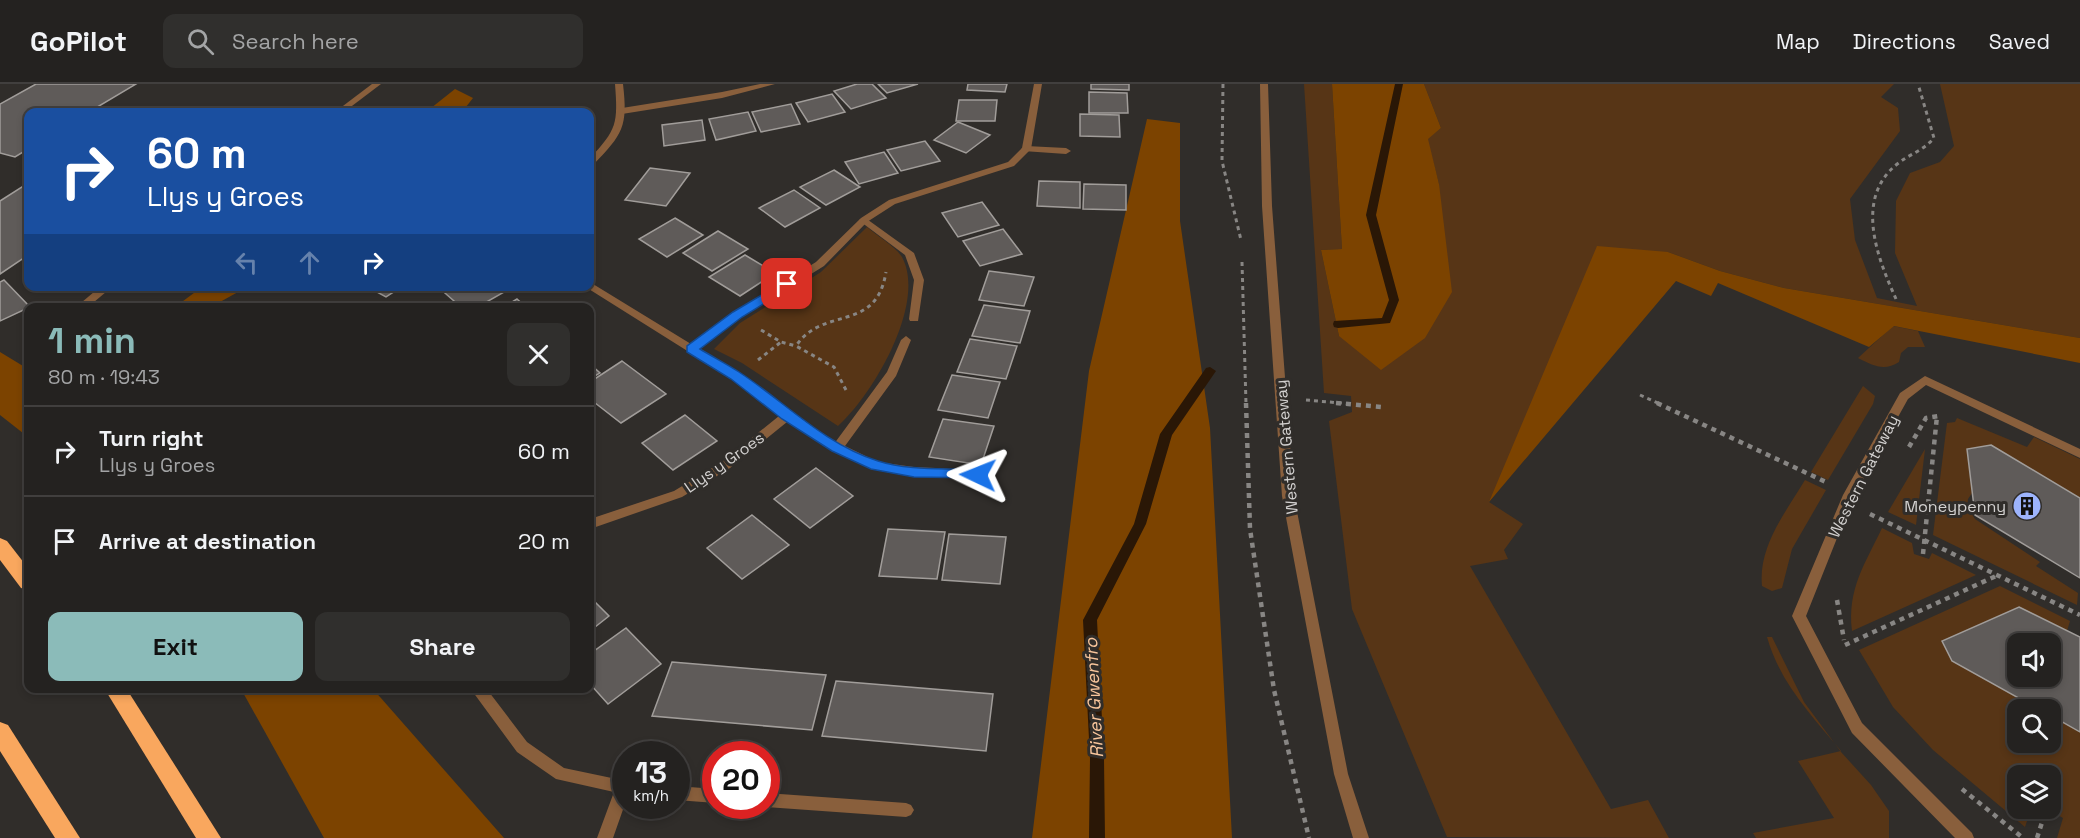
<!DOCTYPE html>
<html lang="en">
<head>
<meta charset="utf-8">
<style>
	:root { --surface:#242220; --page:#302f2d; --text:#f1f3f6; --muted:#a3a4a5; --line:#413f3e; --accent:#8bbbb9 }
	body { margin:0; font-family:"Space Grotesk",sans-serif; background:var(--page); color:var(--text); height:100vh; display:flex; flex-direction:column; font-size:22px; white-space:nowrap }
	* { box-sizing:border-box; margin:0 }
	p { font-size:20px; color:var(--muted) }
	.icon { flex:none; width:33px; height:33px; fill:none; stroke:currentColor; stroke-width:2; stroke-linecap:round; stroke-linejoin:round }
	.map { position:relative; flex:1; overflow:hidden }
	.sheet { position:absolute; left:24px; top:219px; width:570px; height:390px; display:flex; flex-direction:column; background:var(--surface); border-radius:12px; box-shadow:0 3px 9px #0003,0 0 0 2px var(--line) }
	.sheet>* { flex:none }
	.hud { position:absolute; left:24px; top:24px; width:570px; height:183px; border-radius:12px; box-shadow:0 3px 9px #0003,0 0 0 2px var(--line); background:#1a4fa0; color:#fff; overflow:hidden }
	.buttons { position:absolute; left:2007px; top:549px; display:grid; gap:12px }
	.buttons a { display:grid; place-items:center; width:54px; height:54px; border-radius:12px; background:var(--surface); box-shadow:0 3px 9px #0003,0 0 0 2px var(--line); font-size:30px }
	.speed { position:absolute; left:612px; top:657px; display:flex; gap:12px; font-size:30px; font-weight:700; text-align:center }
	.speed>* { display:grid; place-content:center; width:78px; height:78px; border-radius:50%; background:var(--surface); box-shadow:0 3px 9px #0003,0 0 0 2px var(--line); line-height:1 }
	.speed small { font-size:15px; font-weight:400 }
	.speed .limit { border:9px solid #d22; background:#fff; color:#111 }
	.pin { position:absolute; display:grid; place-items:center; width:51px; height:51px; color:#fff; margin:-26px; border-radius:12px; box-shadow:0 3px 9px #0006 }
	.me { position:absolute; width:66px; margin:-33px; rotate:272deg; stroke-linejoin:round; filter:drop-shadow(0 0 4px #0008) }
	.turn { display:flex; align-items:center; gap:21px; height:126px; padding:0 24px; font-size:27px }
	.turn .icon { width:78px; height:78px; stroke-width:2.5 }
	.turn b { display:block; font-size:42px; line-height:51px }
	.lanes { display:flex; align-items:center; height:57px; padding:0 24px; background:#0003; justify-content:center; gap:30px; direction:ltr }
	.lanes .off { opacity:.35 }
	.round { display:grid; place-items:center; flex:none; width:63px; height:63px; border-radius:12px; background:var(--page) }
	.head { display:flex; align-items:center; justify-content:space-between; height:102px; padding:0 24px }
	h1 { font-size:36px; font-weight:600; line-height:45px; color:var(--accent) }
	.cta { display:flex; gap:12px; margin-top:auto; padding:12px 24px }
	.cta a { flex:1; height:69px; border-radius:12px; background:var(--accent); color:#111; font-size:24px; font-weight:600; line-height:69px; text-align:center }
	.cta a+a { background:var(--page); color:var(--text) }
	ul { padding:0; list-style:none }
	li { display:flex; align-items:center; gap:18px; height:90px; padding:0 24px; border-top:2px solid var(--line) }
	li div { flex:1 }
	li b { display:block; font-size:22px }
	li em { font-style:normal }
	header { display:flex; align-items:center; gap:36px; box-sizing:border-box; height:84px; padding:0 30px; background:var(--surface); border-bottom:2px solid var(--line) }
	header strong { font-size:28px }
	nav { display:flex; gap:33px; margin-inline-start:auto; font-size:21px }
	.search { width:420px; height:54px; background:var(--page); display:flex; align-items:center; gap:15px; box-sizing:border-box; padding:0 21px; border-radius:12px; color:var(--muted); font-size:22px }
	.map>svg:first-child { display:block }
</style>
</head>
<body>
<header>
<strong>GoPilot</strong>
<div class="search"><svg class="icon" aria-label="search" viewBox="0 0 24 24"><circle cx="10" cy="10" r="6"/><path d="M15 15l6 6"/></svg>Search here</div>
<nav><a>Map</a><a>Directions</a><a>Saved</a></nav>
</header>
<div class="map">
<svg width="2080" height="754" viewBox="0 0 2080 754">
	<rect width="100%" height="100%" fill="#302d2a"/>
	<g fill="#573516">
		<polygon points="1304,0 1332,0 1342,165 1321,166 1339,252 1439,100 1427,55 1441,44 1424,0 1894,0 1881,13 1898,24 1900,47 1850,115 1855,156 1877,214 1917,222 1895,169 1896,117 1910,89 1940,78 1954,62 1940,0 2080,0 2080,254 1784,204 1720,187 1668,168 1489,418 1523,440 1504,466 1508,475 1470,482 1611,725 1648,716 1669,754 1447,753 1352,525 1329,337 1352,328 1351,312 1324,309"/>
		<path d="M867 143C877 152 895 162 902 173 927 219 873 311 838 342L742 279 714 265 740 239 821 188Z"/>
		<path d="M1893 242 1918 247 1925 263H1908L1901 269 1899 278C1884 288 1872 281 1858 274Z"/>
		<polygon points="1863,302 1875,312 1873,320 1828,396 1811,388"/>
		<polygon points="1957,334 2027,363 2034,353 2080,375 2080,414 1992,362 1967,365 1972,409 1968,415 1967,423 1975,435 2040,478 2036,482 2078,509 2077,521 1933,451 1947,339 1955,338"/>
		<polygon points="1925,365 1916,441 1888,428"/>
		<path d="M1805 396 1826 406 1792 465 1782 504 1772 507 1762 502C1758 462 1786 428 1805 396Z"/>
		<path d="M1882 444 1912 459 1914 470 1929 475 1932 469 1976 491 1852 547C1847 505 1865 480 1882 444Z"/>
		<polygon points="2000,502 2070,537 2067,547 2019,523 1942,557 2040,625 2018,626 2018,658 2050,658 2051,631 2080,648 2080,754 2057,754 2063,734 2047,725 2050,724 2050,692 2018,692 2018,724 2031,725 2025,743 1933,666 1893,623 1859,566"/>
		<path d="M1767 553H1772L1804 618 1841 668 1871 701 1889 727V754H1756L1753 749 1834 734 1798 677 1841 667C1811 631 1780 599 1767 553Z"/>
	</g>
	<g fill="#7c4300">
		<polygon points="1332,0 1424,0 1441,44 1428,55 1439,100 1452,208 1425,254 1381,286 1339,252 1321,166 1342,165"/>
		<polygon points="455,5 473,14 462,28 426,28"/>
		<polygon points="1147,35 1180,39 1180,137 1210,344 1232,754 1032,754 1089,287"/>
		<polygon points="1597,162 1668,168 1720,187 1784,204 2080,254 2080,279 1894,242 1869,263 1718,199 1711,212 1676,197 1489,418"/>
		<polygon points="202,203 202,202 247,203 211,223 175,223"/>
		<polygon points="0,268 28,285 28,353 0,331"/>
		<polygon points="241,605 373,605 504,754 324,754"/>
	</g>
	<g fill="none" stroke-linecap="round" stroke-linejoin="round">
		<g fill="#2a1706" fill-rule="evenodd">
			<polygon points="1395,0 1403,0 1376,131 1399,216 1390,239 1338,244 1334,243 1333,240 1334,237 1382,234 1389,216 1366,131"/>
			<polygon points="1210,283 1216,287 1172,351 1146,440 1097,536 1104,675 1105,754 1089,754 1090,675 1083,536 1134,440 1160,350 1206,284"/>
		</g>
	</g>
	<g fill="#5f5b59" stroke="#a19d9a" stroke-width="1.5" fill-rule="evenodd">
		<polygon points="36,0 136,0 89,28 28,28 28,65 15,73 0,69 0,20"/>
		<polygon points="857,0 872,0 886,14 851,25 834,7"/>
		<polygon points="878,0 918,0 887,9"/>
		<polygon points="968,0 1007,0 1005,8 967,6"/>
		<polygon points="1091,0 1129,0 1129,6 1091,5"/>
		<polygon points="1089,8 1127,9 1128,29 1089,29"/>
		<polygon points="832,10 845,28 808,38 796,19"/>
		<polygon points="959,16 997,16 995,37 956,37"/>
		<polygon points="791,20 800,40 761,48 752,28"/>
		<polygon points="748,28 756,47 716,56 709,35"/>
		<polygon points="1080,30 1119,31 1120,53 1080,52"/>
		<polygon points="702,36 705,56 664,62 662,41"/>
		<polygon points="958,38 990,51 966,69 934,56"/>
		<polygon points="925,57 940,77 901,87 887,66"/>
		<polygon points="884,68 898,89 859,100 845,78"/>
		<polygon points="650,84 690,89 666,122 625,116"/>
		<polygon points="834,86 860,103 826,121 800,103"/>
		<polygon points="1039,97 1080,98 1080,124 1037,122"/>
		<polygon points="28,99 28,171 0,190 0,117"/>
		<polygon points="1084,100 1126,101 1126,126 1083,125"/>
		<polygon points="794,106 820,124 785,143 759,124"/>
		<polygon points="982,118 999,141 958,153 942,129"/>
		<polygon points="675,134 703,151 667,173 639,155"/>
		<polygon points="1003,145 1022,170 980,182 963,157"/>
		<polygon points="718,147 748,165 712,187 683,169"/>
		<polygon points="745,171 775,189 740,212 709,193"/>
		<polygon points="989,187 1034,193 1024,222 979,216"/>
		<polygon points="4,196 30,223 0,237 0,198"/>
		<polygon points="366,202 403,202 386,213"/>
		<polygon points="437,202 509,202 511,204 476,224 462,224"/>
		<polygon points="517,215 527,224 502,224"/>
		<polygon points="984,221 1030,227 1020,259 972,252"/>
		<polygon points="970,255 1017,262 1006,295 957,288"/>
		<polygon points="622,277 666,310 621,339 590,315 590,298"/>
		<polygon points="590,280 600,289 590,295"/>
		<polygon points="952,291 1000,298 988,334 938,326"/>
		<polygon points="685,331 717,357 673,386 642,359"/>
		<polygon points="943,335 994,342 981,381 929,373"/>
		<polygon points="1991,361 2080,414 2080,494 1975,431 1967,365"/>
		<polygon points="816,384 853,412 810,444 774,415"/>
		<polygon points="752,431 789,461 742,495 707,464"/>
		<polygon points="888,445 945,448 937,495 879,492"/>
		<polygon points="949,450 1006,453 1000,500 942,496"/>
		<polygon points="590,513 609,532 590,547"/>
		<path d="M2019 523 2080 553V648L2050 631V626H2040L1952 577 1942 557ZM2018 560H2050V592H2018Z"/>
		<polygon points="626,544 661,580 608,620 590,600 590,570"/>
		<polygon points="672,578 826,591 812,646 652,632"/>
		<polygon points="836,597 993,610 986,667 822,652"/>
	</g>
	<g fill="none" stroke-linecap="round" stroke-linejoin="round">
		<g stroke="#888684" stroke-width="3" stroke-dasharray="4 4" stroke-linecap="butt">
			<polyline points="1223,0 1222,77 1241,156"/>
			<polyline points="1242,178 1246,320"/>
			<path d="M1896 215C1878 175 1854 116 1896 81 1909 70 1923 67 1934 54L1918 0"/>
			<polyline points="761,246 781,258 796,262"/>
			<polyline points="758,276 781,258"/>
			<path d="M846 306 834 283 796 262C823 221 876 250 886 188"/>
			<polyline points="1640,311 1660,320"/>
			<polyline points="1306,316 1352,320"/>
		</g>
		<g stroke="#888684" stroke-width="4.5" stroke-dasharray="5 5" stroke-linecap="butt">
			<polyline points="1246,319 1250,445 1274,606 1309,754"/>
			<polyline points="1336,319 1382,323"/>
			<polyline points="1657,319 1828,399"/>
			<polyline points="1909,363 1926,334 1939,332"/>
			<polyline points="1870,430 2080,531"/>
			<polyline points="1923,470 1937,332"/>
			<polyline points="1837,516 1844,556"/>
			<polyline points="1845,561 1996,492"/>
			<polyline points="1962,705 2023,754"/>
			<polyline points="2037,754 2045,729"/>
		</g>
		<g fill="#895f3c" fill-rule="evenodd">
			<polygon points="372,0 381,0 344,28 335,28"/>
			<polygon points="760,0 775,0 722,14 622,30 618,27 622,24 722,8"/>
			<polygon points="1026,62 1066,64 1071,67 1066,70 1023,67 1021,65"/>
			<polygon points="864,133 914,169 924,196 918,237 910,237 909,235 914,196 905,171 861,138 859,136"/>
			<polygon points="101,202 113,202 87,224 75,224"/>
			<polygon points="906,252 911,256 896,292 845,362 878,378 914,383 978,386 982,388 984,391 982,394 914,393 876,386 833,367 831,364 887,288 901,256"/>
			<polygon points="1925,292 2080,365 2080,374 1926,301 1908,315 1853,414 1806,532 1862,639 1972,749 1974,754 1955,754 1852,649 1792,532 1843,411 1900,309"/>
			<polygon points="766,709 906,719 911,721 914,726 911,731 906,733 766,723 762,722 766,722"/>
		</g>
		<g fill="#895f3c" fill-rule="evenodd">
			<path d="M615 0H623C628 43 623 50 593 81L590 82V74C617 46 618 39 615 0Z"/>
			<polygon points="1034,0 1042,0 1031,65 1014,82 895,120 867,138 824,182 742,233 699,264 740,289 791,329 841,361 843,364 841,367 833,367 787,338 730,384 682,413 590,445 590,435 674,407 722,378 779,332 732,295 584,202 590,202 590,199 593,200 691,260 734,229 816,178 861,134 889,116 1008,78 1022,64"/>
			<polygon points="1260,0 1268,0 1272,122 1294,412 1348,690 1369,754 1353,754 1334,690 1282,412 1262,122"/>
			<polygon points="470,604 486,604 527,658 564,684 626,697 626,717 613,754 597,754 614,708 556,695 517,668"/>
			<polygon points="676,702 716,705 716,719 676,716"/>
		</g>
		<g fill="#f9a75e" fill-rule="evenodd">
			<polygon points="0,454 7,457 28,484 28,506 21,504 0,476"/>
			<polygon points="104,604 126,604 221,754 196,754"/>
			<polygon points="0,638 8,641 80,754 55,754 0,667"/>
		</g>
	</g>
	<path fill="#1a73e8" stroke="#114b97" stroke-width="1.5" d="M787 196 791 198V203L742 233 700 265C713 273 727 280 739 288 785 318 824 360 878 377 909 387 945 384 978 386L983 387V394L914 393 871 385 832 367 782 335 731 295 687 268V262L733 228Z"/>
	<defs>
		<g id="building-disc" transform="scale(1.5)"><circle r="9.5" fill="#9db4fd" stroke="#302d2a"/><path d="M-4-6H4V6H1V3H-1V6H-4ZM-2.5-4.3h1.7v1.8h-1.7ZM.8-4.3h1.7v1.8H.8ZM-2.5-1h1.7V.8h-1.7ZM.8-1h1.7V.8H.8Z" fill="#111"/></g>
	</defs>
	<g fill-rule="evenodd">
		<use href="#building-disc" x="2027" y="422"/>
	</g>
	<g text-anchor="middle" stroke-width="6" stroke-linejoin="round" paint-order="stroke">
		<g font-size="16" fill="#d3d1d0" stroke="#302d2a">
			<text transform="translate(1286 363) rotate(-95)" y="6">Western Gateway</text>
			<text transform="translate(724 378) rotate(-35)" y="6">Llys y Groes</text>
			<text transform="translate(1863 392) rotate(-63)" y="6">Western Gateway</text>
		</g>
		<g font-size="16" fill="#d3d1d0" stroke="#302d2a" text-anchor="end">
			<text x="2006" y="428">Moneypenny</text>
		</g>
		<g font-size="18" font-style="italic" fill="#f9c69c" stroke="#302d2a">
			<text transform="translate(1094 614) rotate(-93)" y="6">River Gwenfro</text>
		</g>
	</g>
</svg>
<div class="buttons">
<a><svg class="icon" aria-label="sound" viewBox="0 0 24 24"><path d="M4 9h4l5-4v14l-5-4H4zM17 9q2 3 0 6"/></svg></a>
<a><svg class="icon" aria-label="search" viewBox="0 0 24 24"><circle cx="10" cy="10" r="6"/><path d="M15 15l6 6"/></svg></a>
<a><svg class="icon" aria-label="layers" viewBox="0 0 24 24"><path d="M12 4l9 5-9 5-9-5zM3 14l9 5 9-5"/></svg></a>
</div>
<div class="speed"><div>13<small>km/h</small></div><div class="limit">20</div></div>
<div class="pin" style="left:787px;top:200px;background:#d93025"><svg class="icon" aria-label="arrive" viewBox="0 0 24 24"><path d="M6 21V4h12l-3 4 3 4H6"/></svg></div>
<svg class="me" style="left:978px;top:391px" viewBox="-20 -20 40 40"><path d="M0-17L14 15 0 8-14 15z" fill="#1a73e8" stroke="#fff" stroke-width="4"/></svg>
<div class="hud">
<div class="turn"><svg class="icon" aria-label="right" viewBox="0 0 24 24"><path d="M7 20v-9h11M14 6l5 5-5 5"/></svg><div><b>60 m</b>Llys y Groes</div></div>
<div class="lanes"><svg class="icon off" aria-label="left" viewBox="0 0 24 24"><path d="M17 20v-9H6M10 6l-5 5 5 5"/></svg><svg class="icon off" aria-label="ahead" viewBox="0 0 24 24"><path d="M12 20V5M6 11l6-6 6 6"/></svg><svg class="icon" aria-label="right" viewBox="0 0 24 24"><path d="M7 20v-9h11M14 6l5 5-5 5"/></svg></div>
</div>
<section class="sheet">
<div class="head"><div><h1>1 min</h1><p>80 m · 19:43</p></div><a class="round"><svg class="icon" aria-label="close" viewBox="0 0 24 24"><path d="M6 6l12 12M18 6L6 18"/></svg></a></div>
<ul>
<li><svg class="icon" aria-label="right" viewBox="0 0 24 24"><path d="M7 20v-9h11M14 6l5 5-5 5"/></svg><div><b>Turn right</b><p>Llys y Groes</p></div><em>60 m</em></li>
<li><svg class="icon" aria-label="arrive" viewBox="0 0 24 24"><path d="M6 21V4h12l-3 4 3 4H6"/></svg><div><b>Arrive at destination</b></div><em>20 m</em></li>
</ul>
<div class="cta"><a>Exit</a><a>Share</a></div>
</section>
</div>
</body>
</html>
